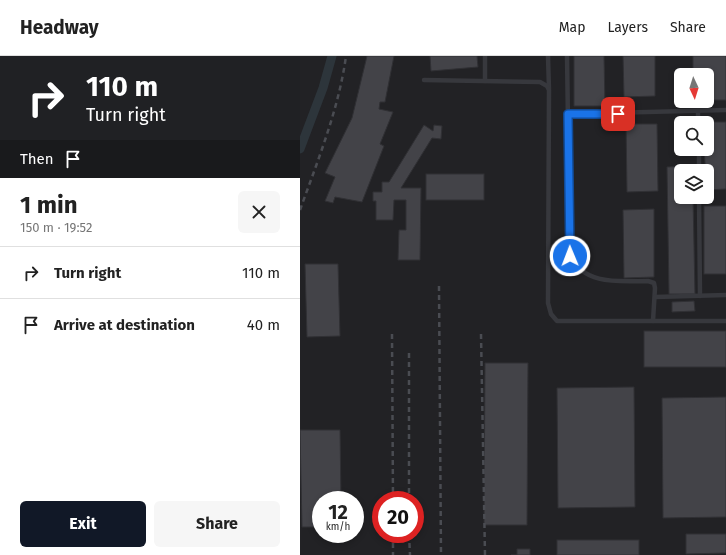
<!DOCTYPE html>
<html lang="en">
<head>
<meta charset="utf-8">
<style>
	:root { --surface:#fff; --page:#f6f6f6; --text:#222; --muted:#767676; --line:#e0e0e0; --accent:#111827 }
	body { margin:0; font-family:"Fira Sans",sans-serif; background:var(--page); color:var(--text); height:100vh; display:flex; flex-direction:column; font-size:15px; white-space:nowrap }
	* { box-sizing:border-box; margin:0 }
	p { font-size:13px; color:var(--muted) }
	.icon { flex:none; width:22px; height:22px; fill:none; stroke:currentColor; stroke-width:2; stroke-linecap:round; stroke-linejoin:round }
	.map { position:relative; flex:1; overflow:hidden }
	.drawer { display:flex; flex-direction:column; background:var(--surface); width:300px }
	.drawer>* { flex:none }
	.guide { background:#202124; color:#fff; overflow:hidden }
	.needle { width:26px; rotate:176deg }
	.controls { position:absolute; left:374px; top:12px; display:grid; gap:8px }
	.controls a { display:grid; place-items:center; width:40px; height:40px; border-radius:6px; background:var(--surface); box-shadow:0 2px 6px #0003; font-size:20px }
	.speed { position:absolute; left:12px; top:435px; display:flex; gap:8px; font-size:20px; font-weight:700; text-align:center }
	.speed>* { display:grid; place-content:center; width:52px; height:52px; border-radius:50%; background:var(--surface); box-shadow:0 2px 6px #0003; line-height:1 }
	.speed small { font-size:10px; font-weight:400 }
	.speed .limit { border:6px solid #d22; background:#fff; color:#111 }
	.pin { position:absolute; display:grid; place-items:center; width:34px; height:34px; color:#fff; margin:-17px; border-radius:8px; box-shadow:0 2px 6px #0006 }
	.me { position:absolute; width:44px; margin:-22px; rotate:359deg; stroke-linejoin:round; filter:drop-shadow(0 0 3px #0008) }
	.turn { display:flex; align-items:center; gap:14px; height:84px; padding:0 20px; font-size:18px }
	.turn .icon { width:52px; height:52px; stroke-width:2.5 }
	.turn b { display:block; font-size:28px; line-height:34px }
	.then { display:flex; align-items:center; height:38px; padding:0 20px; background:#0003; gap:8px; font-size:15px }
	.round { display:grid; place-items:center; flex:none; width:42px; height:42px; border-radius:6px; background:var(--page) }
	.summary { display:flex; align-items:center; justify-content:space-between; height:68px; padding:0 20px }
	h1 { font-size:24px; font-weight:700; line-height:30px }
	.action { display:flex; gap:8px; margin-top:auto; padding:8px 20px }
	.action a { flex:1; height:46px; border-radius:6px; background:var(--accent); color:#fff; font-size:16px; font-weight:700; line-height:46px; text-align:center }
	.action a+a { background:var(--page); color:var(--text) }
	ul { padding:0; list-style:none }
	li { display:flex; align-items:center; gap:12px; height:52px; padding:0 20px; border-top:1px solid var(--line) }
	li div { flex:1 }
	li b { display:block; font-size:15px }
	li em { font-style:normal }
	header { display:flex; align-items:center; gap:24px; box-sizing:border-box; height:56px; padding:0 20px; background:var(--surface); border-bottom:1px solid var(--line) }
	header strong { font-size:19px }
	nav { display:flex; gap:22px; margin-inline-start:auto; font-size:14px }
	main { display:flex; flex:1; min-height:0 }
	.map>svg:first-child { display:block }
</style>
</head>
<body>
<header>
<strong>Headway</strong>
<nav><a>Map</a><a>Layers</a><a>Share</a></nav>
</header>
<main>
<section class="drawer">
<div class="guide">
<div class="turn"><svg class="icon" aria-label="right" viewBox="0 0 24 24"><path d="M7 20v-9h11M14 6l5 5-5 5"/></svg><div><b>110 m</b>Turn right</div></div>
<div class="then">Then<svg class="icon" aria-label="arrive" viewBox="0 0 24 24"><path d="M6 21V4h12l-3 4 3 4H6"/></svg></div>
</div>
<div class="summary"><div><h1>1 min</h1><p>150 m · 19:52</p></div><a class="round"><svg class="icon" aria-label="close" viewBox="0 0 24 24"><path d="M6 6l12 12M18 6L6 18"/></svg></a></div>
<ul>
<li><svg class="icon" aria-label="right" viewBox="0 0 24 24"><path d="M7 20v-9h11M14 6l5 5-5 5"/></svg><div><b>Turn right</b></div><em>110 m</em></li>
<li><svg class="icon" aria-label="arrive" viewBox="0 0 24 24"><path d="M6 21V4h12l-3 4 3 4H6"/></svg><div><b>Arrive at destination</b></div><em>40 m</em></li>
</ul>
<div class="action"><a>Exit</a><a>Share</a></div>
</section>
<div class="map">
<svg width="426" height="499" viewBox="0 0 426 499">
	<rect width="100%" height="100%" fill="#161618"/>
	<path fill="#222225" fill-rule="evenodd" d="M0 0H426V499H0ZM381 19H407V45H381ZM381 67H407V93H381ZM381 115H407V141H381ZM21 444H55V478H21ZM81 444H115V478H81Z"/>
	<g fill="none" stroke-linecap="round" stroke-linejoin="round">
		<polyline stroke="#2d353b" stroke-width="9" points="0,93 23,32 32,0"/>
	</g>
	<g fill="#434348" stroke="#303034">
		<polygon points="67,0 94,0 85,46 80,46 79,53 93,56 80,88 84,90 62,146 35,141 33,147 25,145 35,121 25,117 52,62"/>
		<polygon points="130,0 177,0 178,11 131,15"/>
		<polygon points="274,0 304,0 305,50 274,50"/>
		<polygon points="323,0 355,0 355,40 324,41"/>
		<polygon points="393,0 426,0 426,44 407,44 407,19 393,19"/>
		<polygon points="404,66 426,66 426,133 407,134 404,93 407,93 407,67"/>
		<polygon points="326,68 357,68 358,135 327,136"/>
		<polygon points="124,69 133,75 134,69 142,70 141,83 132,82 101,132 121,132 120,204 98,204 99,174 106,174 106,144 94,144 93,164 76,164 76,145 73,145 73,136 82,136 82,126 89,126"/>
		<polygon points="393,110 393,115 381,115 381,141 393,141 395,238 369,238 367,111"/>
		<rect x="126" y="118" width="58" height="26"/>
		<rect x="404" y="150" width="22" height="68"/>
		<polygon points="354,153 354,221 324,222 323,154"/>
		<polygon points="5,208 38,208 40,280 7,281"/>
		<polygon points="394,245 395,255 372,256 372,246"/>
		<rect x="344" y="275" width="82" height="36"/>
		<polygon points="185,307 228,307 227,469 184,469"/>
		<polygon points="334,331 335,451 258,452 257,332"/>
		<polygon points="426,341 426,461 363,462 362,342"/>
		<polygon points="0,374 40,374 41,444 21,444 21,471 2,471"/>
		<polygon points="386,478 426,478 426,497 386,498"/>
		<rect x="257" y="484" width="82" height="15"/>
		<polygon points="217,493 230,493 230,499 211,499 217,499"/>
	</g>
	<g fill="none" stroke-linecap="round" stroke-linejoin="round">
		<g stroke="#37383d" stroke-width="4.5">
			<polyline points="185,0 185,25"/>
			<polyline points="248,0 249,33"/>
			<path d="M267 0 270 200C285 230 320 225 348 225L354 227 355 232 353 265"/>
			<polyline points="124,24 240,26 247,30 249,34 248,247 251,258 257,265 426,265"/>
			<polyline points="398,55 398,67"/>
			<polyline points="268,58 426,54"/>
			<polyline points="399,93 399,115"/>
			<polyline points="399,141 400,240"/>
			<polyline points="355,241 426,239"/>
		</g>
		<g stroke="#4a4c52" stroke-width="2.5" stroke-dasharray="5 4" stroke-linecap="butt">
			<path d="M0 154C18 104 39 52 46 0"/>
			<polyline points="139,230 141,499"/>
			<polyline points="92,278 93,444"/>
			<polyline points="181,278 185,499"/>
			<polyline points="109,297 109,444"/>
			<polyline points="93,478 93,499"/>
			<polyline points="109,478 110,499"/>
		</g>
	</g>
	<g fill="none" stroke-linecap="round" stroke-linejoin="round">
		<g stroke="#114b97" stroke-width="10">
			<polyline id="route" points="270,200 268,58 318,58"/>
		</g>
		<use href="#route" stroke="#1a73e8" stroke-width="7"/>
	</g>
</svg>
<div class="controls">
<a><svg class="needle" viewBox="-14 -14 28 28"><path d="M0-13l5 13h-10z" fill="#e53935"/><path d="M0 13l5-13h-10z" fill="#767676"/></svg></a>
<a><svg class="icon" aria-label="search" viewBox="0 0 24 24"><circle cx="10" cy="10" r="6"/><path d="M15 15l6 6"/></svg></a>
<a><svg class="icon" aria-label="layers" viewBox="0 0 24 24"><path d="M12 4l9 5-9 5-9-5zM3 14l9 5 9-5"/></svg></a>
</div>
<div class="speed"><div>12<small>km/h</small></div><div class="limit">20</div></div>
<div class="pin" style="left:318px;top:58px;background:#d93025"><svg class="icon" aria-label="arrive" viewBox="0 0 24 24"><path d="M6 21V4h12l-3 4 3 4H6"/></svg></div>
<svg class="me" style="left:270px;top:200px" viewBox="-20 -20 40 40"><circle r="17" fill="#1a73e8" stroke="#fff" stroke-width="3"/><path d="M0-11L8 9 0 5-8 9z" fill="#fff"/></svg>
</div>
</main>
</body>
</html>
